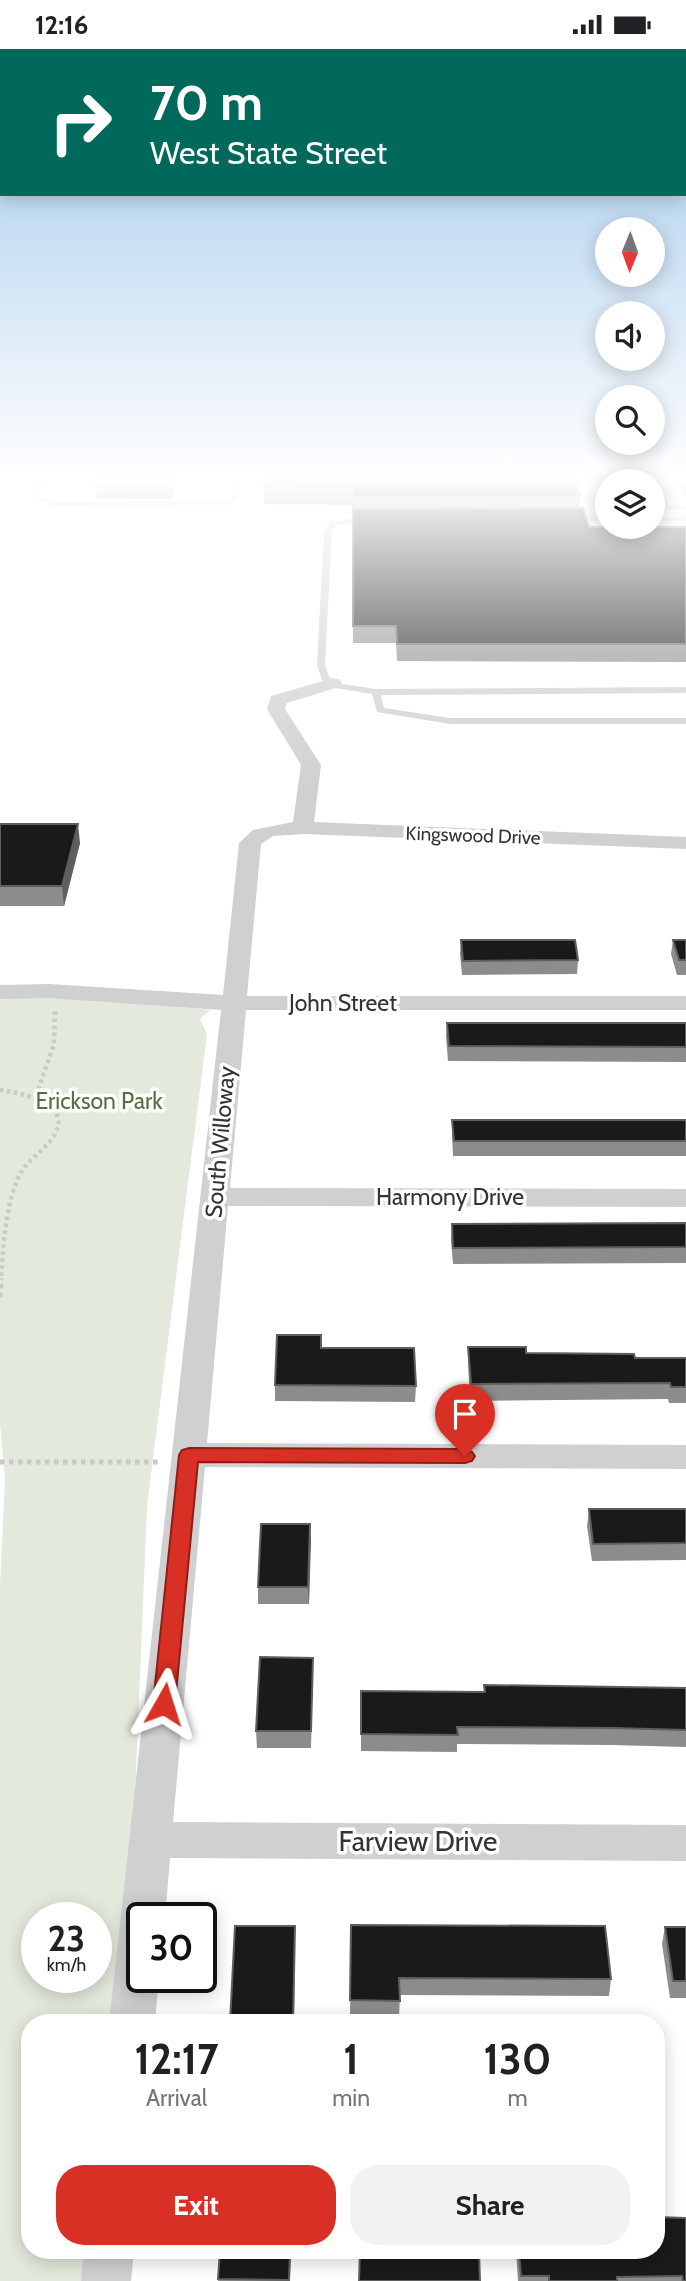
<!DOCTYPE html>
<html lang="en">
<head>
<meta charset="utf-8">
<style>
	:root { --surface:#fff; --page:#f2f2f2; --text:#202124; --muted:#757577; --accent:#d93025 }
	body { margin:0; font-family:Cabin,sans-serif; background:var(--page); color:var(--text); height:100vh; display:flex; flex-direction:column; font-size:26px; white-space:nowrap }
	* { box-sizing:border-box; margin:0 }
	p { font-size:23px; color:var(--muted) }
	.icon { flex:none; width:38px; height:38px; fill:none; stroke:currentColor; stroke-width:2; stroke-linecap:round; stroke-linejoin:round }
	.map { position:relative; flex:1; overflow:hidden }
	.side { position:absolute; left:21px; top:1965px; width:644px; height:245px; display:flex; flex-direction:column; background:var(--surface); border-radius:28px; box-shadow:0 4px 18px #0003 }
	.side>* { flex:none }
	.top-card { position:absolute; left:0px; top:0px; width:686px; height:147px; box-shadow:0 4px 18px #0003; background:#00695c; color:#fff; overflow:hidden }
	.needle { width:46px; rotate:181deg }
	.buttons { position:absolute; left:595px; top:168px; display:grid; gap:14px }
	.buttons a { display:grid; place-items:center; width:70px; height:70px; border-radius:50%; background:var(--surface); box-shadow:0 4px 18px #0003; font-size:35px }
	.speed { position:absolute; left:21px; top:1853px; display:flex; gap:14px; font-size:35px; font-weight:700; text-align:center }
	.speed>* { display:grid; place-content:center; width:91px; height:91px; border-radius:50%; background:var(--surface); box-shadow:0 4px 18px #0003; line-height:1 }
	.speed small { font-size:18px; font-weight:400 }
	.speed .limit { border:4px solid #111; border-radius:10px; background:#fff; color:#111 }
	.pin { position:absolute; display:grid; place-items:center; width:60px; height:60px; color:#fff; margin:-72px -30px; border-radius:50% 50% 50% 0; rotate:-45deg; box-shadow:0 0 7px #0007 }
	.pin .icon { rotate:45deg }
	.me { position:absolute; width:77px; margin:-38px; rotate:6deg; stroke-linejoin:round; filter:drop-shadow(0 0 5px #0008) }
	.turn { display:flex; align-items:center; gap:24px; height:147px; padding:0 35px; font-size:32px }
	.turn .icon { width:91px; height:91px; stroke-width:2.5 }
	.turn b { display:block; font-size:49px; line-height:60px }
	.eta { display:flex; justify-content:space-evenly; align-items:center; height:119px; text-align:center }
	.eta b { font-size:42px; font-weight:700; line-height:49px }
	.button { display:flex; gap:14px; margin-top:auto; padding:14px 35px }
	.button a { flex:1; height:80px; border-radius:28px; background:var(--accent); color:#fff; font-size:28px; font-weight:700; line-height:80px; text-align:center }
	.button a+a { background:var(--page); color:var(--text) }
	.status { display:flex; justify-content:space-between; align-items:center; height:49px; padding:0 35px; background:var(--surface); direction:ltr }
	.status svg { height:19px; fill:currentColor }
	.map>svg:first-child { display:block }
</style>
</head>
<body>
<div class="status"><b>12:16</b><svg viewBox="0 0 49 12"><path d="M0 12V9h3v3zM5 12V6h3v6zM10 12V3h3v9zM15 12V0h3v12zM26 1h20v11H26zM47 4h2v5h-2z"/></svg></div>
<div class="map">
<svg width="686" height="2232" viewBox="0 0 686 2232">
	<rect width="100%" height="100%" fill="#fff"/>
	<path fill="#e3e9dc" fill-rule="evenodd" d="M51 945 210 961 200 970 207 985 147 1457 129 1892 118 1974H30V2202H88L85 2232H0V1537L5 1429 0 1376V947ZM37 1869H96V1928H37Z"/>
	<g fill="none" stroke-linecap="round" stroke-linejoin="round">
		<g stroke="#cacaca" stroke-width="4.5" stroke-dasharray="3.5 3.5" stroke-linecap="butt">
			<path d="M0 1041C21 1044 76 1054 53 1088 42 1104 26 1111 18 1129 5 1161 3 1197 1 1231"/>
			<polyline points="36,1047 54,995 55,961"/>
		</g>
		<g stroke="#cacaca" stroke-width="5" stroke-dasharray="4.5 4.5" stroke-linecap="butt">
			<polyline points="0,1248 1,1229"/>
			<polyline points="0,1413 159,1413"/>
		</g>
		<g fill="#d0d0d0" fill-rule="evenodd">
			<polygon points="39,426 46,426 38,447 53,453 227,452 231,450 235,426 242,426 238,451 228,456 52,457 30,448"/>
			<polygon points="648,426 655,426 669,456 686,456 686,460 663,460 653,437 653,432 650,432"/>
			<polygon points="369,468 373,470 372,472 337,476 332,482 325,615 329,628 342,635 376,640 686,638 686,644 381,646 384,659 450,669 686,669 686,675 450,675 377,663 372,645 336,639 322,631 317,615 324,482 332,472"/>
			<polygon points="565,468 607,468 607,472 568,472 564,470"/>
			<rect x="653" y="468" width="33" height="4"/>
		</g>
		<g fill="#d0d0d0" fill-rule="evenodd">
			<polygon points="333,629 339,630 342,634 339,638 287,654 285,660 321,716 314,773 686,788 686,800 303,785 273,787 261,795 247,947 686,947 686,961 246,961 230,1139 686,1140 686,1158 228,1157 207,1394 686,1396 686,1420 205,1418 173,1773 686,1776 686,1812 170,1809 165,1869 142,1869 142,1928 159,1928 155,1974 109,1974 221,961 49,949 0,950 0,936 49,935 223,946 239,794 253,781 293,773 301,716 267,660 271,647"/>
			<polygon points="84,2202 134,2202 131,2232 81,2232"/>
		</g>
	</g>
	<g fill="#8c8c8c">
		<polygon points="97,426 177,426 171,450 97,450 95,432"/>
		<polygon points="265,426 580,447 579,460 589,478 686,478 686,613 397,612 396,594 353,594 352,456 264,455 264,437"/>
		<polygon points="675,426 686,426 686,446 684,446"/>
		<polygon points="0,775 80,794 64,857 0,857"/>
		<polygon points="461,891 578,911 577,925 462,926 460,905"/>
		<polygon points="673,891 686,891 686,926 677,926 671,905"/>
		<polygon points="447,974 686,974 686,1013 448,1012 446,988"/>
		<polygon points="452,1071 686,1071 686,1107 453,1107 452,1086"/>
		<polygon points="686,1174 686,1214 453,1215 451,1191 452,1175"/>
		<polygon points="468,1298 526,1304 635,1309 686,1309 686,1354 669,1354 668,1350 470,1352 468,1314"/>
		<polygon points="321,1299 416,1337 415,1353 275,1352 275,1336"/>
		<polygon points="589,1460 686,1460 686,1511 592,1512 587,1477"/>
		<polygon points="310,1475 309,1555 258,1555 258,1538"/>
		<polygon points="313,1626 311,1699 257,1699 256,1682"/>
		<polygon points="484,1636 686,1639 686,1698 612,1696 457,1695 457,1703 361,1702 361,1642 484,1643"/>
		<polygon points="351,1876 611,1930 609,1947 400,1946 399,1969 350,1968"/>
		<polygon points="665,1878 686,1878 686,1949 670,1949 662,1895"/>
		<polygon points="656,2168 686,2232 518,2232 516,2202 656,2202"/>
		<polygon points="220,2202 291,2202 290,2232 218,2232"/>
	</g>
	<g fill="#5f5f5f">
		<polygon points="172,426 177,426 171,450 170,432"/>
		<polygon points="78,775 80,794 64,857 62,837"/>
		<polygon points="310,1475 311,1492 309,1555 308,1538"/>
		<polygon points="295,1877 294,1974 293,1974"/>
	</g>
	<g fill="#1a1a1a" stroke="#5f5f5f" stroke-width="2">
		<polygon points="97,426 172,426 170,432 95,432"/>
		<polygon points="265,426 574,426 580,447 353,448 353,438 264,437"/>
		<polygon points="583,459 589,478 686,478 686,595 397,595 396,577 353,577 353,460"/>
		<polygon points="0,775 78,775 62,837 0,837"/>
		<polygon points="461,891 575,891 578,911 463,912"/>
		<polygon points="673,891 686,891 686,911 679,911"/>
		<polygon points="447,974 686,974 686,998 449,997"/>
		<polygon points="452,1071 686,1071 686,1092 454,1092"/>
		<polygon points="686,1174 686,1198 453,1199 452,1175"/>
		<polygon points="277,1286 321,1286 321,1299 414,1299 416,1337 275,1336"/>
		<polygon points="468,1298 526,1298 526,1304 634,1305 635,1309 686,1309 686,1338 671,1338 670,1334 471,1335"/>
		<polygon points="589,1460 686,1460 686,1494 593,1495"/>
		<polygon points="261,1475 310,1475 308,1538 258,1538"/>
		<polygon points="260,1608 313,1609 311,1682 256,1682"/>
		<polygon points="484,1636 686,1639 686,1681 614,1679 457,1678 458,1686 361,1685 361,1642 485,1643"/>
		<polygon points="351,1876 605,1877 611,1930 399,1929 400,1952 350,1951"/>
		<polygon points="235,1877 295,1877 293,1974 230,1974"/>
		<polygon points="665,1878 686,1878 686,1932 673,1932"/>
		<polygon points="656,2168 686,2169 686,2232 683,2232 682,2227 617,2228 617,2232 549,2232 549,2227 521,2227 519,2202 656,2202"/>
		<polygon points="220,2202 290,2202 289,2231 218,2230"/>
		<polygon points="360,2202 479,2202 480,2232 359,2232"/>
	</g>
	<linearGradient id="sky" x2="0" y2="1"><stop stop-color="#9ec6ea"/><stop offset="0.58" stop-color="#fff"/><stop offset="1" stop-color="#fff" stop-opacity="0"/></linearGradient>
	<rect width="686" height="739" fill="url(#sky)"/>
	<polygon fill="#d93025" stroke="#8d1f18" stroke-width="2" points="189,1399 465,1400 472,1403 475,1407 472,1412 465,1414 198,1413 175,1655 172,1662 164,1664 156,1662 153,1655 179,1406 182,1401"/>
	<g text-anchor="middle" stroke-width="7" stroke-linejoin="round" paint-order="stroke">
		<g font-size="19" fill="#333" stroke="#fff">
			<text transform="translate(473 786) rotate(2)" y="7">Kingswood Drive</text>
		</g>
		<g font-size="23" fill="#333" stroke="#fff">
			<text x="343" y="962">John Street</text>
			<text transform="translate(220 1093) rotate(-85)" y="8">South Willoway</text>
			<text x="450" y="1156">Harmony Drive</text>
		</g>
		<g font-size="23" fill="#566f40" stroke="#fff">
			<text x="99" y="1060">Erickson Park</text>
		</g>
		<g font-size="28" fill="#333" stroke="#fff">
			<text x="418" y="1802">Farview Drive</text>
		</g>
	</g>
</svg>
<div class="buttons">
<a><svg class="needle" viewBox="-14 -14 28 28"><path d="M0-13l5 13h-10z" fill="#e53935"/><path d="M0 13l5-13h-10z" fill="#757577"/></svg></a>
<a><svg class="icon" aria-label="sound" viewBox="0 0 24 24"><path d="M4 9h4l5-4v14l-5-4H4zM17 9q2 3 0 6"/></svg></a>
<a><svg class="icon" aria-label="search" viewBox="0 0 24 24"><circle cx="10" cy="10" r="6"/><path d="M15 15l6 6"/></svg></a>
<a><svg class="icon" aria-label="layers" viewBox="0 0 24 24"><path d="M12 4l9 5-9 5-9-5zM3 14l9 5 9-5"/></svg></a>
</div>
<div class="speed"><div>23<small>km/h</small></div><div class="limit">30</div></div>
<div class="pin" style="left:465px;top:1407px;background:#d93025"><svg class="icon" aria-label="arrive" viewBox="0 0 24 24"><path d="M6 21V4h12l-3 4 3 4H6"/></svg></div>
<svg class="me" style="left:164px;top:1655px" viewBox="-20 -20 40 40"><path d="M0-17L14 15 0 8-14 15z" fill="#d93025" stroke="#fff" stroke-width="4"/></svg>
<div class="top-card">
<div class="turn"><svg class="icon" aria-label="right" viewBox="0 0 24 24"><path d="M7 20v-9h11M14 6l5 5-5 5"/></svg><div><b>70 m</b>West State Street</div></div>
</div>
<section class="side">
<div class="eta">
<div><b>12:17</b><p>Arrival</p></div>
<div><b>1</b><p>min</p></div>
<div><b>130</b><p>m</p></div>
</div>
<div class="button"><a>Exit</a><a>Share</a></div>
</section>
</div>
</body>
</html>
